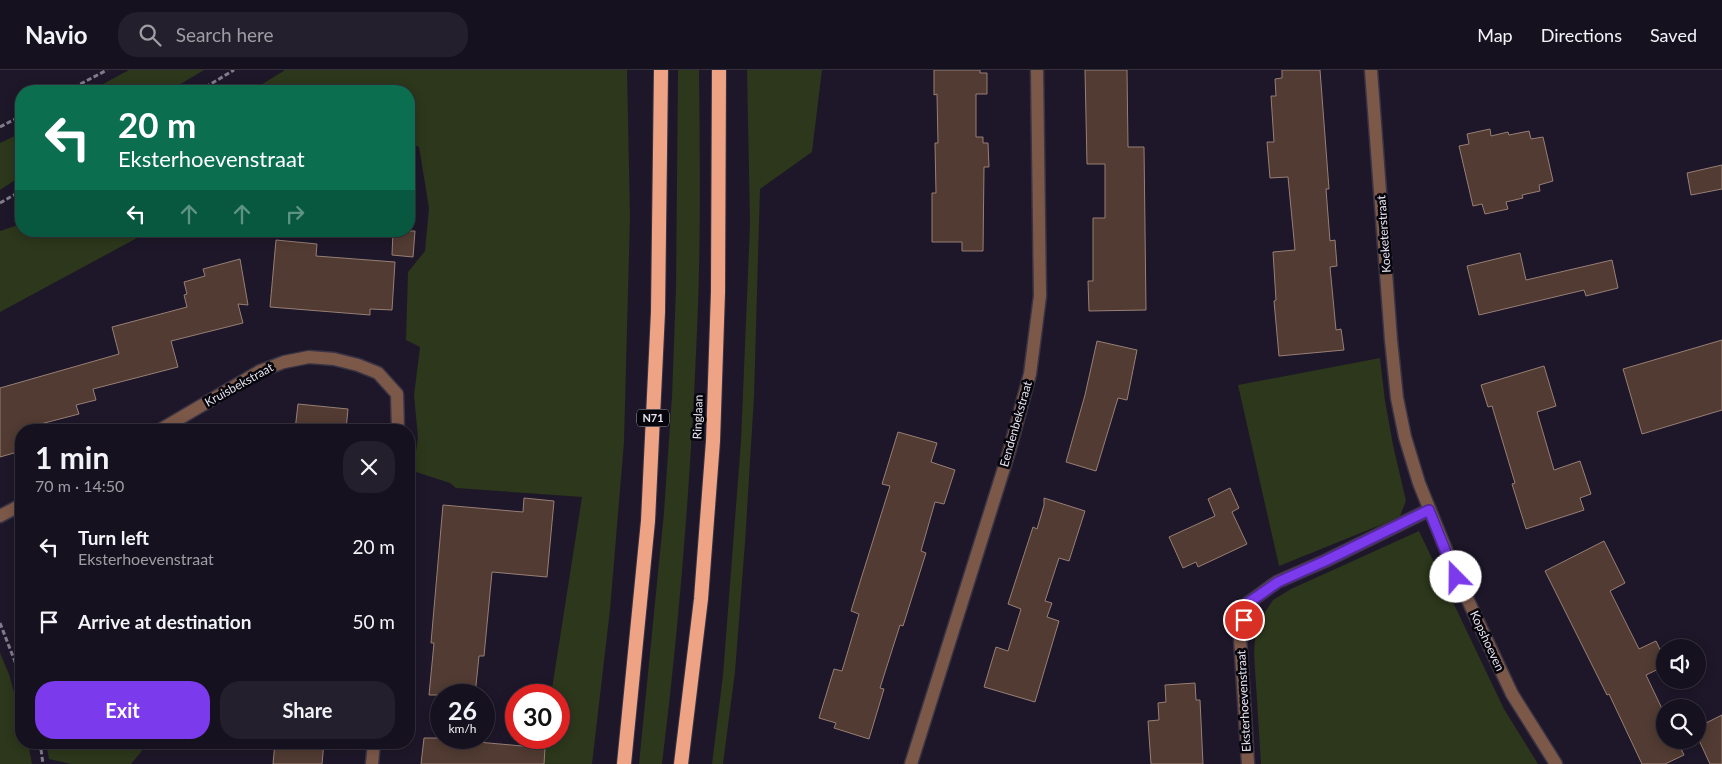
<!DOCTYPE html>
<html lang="en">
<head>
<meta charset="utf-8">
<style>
	:root { --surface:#16111f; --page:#231f2c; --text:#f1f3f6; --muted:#9e9da4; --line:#35313d; --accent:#7c3aed }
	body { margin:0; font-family:Lato,sans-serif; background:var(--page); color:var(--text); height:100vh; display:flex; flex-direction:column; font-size:19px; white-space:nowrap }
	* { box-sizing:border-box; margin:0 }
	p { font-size:16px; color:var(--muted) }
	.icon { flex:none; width:28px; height:28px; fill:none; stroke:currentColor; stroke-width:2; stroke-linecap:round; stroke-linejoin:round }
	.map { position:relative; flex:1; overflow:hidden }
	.sheet { position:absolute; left:15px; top:354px; width:400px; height:325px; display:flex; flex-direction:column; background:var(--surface); border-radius:20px; box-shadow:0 2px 12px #0003,0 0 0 1px var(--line) }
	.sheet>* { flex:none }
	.banner { position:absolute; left:15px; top:15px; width:400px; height:152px; border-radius:20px; box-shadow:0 2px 12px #0003,0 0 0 1px var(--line); background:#0b6e4f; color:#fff; overflow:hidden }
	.controls { position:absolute; left:1656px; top:569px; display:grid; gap:10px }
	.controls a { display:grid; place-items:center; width:50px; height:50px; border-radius:50%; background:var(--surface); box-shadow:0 2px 12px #0003,0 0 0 1px var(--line); font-size:25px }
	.speed { position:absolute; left:430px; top:614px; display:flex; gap:10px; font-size:25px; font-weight:700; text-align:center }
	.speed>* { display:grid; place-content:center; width:65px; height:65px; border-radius:50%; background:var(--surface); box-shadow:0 2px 12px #0003,0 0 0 1px var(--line); line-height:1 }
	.speed small { font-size:12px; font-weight:400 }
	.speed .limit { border:8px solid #d22; background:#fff; color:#111 }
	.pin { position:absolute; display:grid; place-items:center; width:42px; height:42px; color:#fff; margin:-21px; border:2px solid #fff; border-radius:50%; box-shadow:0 1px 5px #0007 }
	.me { position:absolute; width:55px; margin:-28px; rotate:338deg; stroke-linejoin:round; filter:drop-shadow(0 0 4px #0008) }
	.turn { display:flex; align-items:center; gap:18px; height:105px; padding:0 20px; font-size:22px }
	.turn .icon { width:65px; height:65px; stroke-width:2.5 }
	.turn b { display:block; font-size:35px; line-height:42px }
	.lanes { display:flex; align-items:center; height:48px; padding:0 20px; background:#0003; justify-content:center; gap:25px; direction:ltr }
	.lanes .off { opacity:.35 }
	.round { display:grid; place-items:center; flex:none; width:52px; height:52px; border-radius:20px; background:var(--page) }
	.summary { display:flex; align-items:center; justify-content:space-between; height:85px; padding:0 20px }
	h1 { font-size:30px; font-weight:700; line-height:38px }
	.button { display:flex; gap:10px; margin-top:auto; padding:10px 20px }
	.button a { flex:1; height:58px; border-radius:20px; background:var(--accent); color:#fff; font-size:20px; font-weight:700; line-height:58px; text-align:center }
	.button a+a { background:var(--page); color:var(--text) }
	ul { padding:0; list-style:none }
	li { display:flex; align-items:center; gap:15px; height:75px; padding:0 20px }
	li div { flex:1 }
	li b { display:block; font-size:19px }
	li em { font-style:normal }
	header { display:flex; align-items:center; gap:30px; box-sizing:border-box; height:70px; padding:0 25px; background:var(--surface); border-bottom:1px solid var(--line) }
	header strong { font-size:24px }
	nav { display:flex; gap:28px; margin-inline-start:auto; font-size:18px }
	.search { width:350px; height:45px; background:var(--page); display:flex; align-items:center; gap:12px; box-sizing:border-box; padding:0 18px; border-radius:20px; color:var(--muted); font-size:19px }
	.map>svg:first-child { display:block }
</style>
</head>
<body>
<header>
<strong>Navio</strong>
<div class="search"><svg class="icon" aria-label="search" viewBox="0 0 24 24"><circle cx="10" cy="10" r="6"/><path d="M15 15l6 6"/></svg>Search here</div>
<nav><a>Map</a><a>Directions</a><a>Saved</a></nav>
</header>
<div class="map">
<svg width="1722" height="694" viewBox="0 0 1722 694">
	<rect width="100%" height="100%" fill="#1d1729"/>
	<g fill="#2c371b">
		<polygon points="129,0 204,0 169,21 90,21"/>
		<polygon points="285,0 627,0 630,147 624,372 610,540 592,694 540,694 544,668 559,668 559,625 551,625 582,427 456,418 450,413 413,401 418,368 414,325 420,277 406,270 408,202 425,181 429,138 419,77 409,73 409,21 251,21"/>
		<path d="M678 0H699C700 87 701 174 697 261 691 405 680 550 662 694H639L664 442 672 326 676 217Z"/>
		<polygon points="747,0 822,0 812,82 760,119 754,327 745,473 735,602 723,694 712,694 723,605 741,371 750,154"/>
		<polygon points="21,63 21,106 0,120 0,73"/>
		<polygon points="21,154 21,161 150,161 0,242 0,161"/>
		<polygon points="1380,288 1385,331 1393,375 1406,431 1400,446 1383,454 1279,496 1238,315"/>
		<polygon points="1419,461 1504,639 1538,694 1261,694 1254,583 1256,556 1273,530 1291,519"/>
		<polygon points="0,583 9,604 21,648 21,672 28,673 32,694 0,694"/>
		<polygon points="149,672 131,694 71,694 49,689 46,673"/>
	</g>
	<g fill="#513b32" stroke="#987f75">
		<polygon points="934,0 980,0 980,3 987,3 987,24 976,24 976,67 983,67 983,73 988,73 989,97 984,97 983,181 962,181 962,172 932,172 932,123 936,123 935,73 938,73 937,24 934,25"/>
		<polygon points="1085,0 1127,0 1128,77 1144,77 1146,240 1089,241 1088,211 1093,211 1093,148 1105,148 1105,94 1087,94"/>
		<polygon points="1282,0 1320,0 1329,119 1326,119 1330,171 1335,170 1337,196 1330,197 1336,260 1341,259 1344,280 1279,286 1274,231 1276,230 1273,182 1295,180 1288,107 1270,108 1267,72 1274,72 1271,26 1276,26 1275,9 1282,8"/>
		<polygon points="1490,59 1491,66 1508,62 1509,65 1529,61 1531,69 1543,67 1553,111 1539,115 1540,121 1522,125 1523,128 1506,132 1508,139 1485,144 1482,134 1473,136 1459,76 1469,74 1467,64"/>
		<polygon points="1722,95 1722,119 1691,125 1687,103"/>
		<polygon points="393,161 415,161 413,187 392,185"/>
		<polygon points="276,170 317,174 316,186 395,192 392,240 370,239 370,245 270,237"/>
		<polygon points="1520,183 1526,210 1612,190 1618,218 1586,226 1584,220 1479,245 1467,196"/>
		<polygon points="240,189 248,235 238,234 243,253 171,271 178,297 93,319 96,330 76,335 79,344 21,359 21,381 0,387 0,318 119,284 112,257 187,237 184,225 187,224 184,212 205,206 203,199"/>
		<polygon points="1722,270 1722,340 1642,364 1623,299"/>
		<polygon points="1097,271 1137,280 1127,330 1118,328 1096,401 1066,392 1085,325"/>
		<polygon points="1544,296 1556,336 1537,342 1554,400 1580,391 1591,424 1580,428 1584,440 1526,459 1512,414 1515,413 1492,336 1488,337 1481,315"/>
		<polygon points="298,334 348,339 346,360 295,360"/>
		<polygon points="898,362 937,373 931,392 955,400 944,434 935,432 921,481 926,483 903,556 900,555 880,618 884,619 869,669 834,658 836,653 819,648 834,599 842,601 859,544 851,541 890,416 882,414"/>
		<polygon points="1230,418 1239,438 1232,442 1247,474 1198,497 1196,492 1183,498 1169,467 1215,446 1208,429"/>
		<polygon points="524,428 554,431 547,507 492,502 484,586 479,586 475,625 429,625 434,573 431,573 443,435 523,442"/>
		<polygon points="1044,428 1085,441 1069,491 1059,488 1045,531 1052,533 1047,547 1059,551 1035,632 984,617 996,577 1008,581 1021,539 1008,534 1033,457 1037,459 1044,435"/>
		<polygon points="1604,471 1625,513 1610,521 1639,579 1656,571 1665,590 1665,596 1646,605 1665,645 1665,670 1677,670 1684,685 1665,694 1642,694 1609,624 1607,625 1545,501"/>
		<polygon points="1195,613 1196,630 1200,630 1203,694 1151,694 1148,651 1159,650 1158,633 1166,632 1165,615"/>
		<polygon points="1722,645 1722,694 1710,694 1698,668 1698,657"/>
		<polygon points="424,668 467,668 466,671 545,678 544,694 421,694"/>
		<polygon points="275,672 324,672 322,694 273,694"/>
	</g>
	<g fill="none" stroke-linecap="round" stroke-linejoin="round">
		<g stroke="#393445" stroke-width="15">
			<g id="minor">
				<polyline points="1371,0 1391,270 1397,328 1405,367 1419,413 1457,507 1512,624 1556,694"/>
				<polyline points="160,360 260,301 284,292 309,287 334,289 358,295 378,303 397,324 398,360"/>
				<polyline points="0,446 21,435"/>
				<polyline points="372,694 374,672"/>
				<polyline points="911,694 1009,382 1030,304 1040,226 1037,0"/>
				<polyline points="1248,694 1240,568 1248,533 1277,512 1325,491 1429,440"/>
			</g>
		</g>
		<g stroke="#393445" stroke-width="16">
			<g id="trunk">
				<polyline points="624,694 648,451 658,242 661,0"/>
				<polyline points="681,694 701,529 713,371 718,222 719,0"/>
			</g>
		</g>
		<g stroke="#817c8c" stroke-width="3" stroke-dasharray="5 2.5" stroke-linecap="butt">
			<polyline points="67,21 107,0"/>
			<polyline points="199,21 234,0"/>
			<polyline points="0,57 21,46"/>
			<polyline points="0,133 21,121"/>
			<polyline points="0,553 21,607"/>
			<polyline points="40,672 43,694"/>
		</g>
		<use href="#minor" stroke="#7c5849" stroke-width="12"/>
		<use href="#trunk" stroke="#eea484" stroke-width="14"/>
	</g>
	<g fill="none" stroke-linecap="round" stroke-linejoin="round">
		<g stroke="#51269a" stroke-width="12">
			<polyline id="route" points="1244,550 1248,533 1278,512 1325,491 1429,440 1456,507"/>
		</g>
		<use href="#route" stroke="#7c3aed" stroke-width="9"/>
	</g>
	<g text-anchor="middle" stroke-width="5" stroke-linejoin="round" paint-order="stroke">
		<rect fill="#06050b" stroke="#a4a1ac" stroke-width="1" x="637" y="339.5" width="32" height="17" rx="4"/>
		<g font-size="11" font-weight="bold" fill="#e8e4f1">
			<text x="653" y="352">N71</text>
		</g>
		<g font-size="12" fill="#e8e4f1" stroke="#06050b">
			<text transform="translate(1384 164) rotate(-94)" y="4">Koeketerstraat</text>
			<text transform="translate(239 315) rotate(-29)" y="4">Kruisbekstraat</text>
			<text transform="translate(698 347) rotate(-88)" y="4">Ringlaan</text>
			<text transform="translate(1016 354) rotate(-74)" y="4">Eendenbekstraat</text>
			<text transform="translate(1487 571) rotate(65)" y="4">Kopshoeven</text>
			<text transform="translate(1244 631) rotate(-93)" y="4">Eksterhoevenstraat</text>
		</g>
	</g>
</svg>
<div class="controls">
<a><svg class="icon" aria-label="sound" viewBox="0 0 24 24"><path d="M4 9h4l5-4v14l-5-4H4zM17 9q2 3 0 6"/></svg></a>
<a><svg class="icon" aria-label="search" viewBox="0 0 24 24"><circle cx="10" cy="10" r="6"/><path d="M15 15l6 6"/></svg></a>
</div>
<div class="speed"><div>26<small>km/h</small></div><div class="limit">30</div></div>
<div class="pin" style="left:1244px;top:550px;background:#d93025"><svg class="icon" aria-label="arrive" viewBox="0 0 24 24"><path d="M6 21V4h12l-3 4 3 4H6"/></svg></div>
<svg class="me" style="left:1456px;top:507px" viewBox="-20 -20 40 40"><circle r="19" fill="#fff"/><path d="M0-13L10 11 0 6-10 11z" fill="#7c3aed"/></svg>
<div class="banner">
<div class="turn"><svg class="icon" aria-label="left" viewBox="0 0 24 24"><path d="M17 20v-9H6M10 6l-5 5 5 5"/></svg><div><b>20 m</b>Eksterhoevenstraat</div></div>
<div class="lanes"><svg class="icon" aria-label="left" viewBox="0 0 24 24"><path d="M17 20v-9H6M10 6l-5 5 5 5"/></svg><svg class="icon off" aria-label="ahead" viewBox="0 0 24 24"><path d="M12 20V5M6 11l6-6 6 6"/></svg><svg class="icon off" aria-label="ahead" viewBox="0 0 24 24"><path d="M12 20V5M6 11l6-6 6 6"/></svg><svg class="icon off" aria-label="right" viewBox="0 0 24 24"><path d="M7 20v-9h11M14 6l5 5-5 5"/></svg></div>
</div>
<section class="sheet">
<div class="summary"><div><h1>1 min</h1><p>70 m · 14:50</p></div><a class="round"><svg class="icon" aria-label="close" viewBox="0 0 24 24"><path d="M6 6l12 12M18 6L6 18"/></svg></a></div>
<ul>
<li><svg class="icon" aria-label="left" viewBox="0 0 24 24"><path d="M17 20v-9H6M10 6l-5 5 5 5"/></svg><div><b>Turn left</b><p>Eksterhoevenstraat</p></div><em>20 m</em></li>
<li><svg class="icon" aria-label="arrive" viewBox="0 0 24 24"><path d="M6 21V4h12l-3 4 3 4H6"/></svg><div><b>Arrive at destination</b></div><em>50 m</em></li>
</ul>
<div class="button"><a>Exit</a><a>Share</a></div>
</section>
</div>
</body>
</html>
